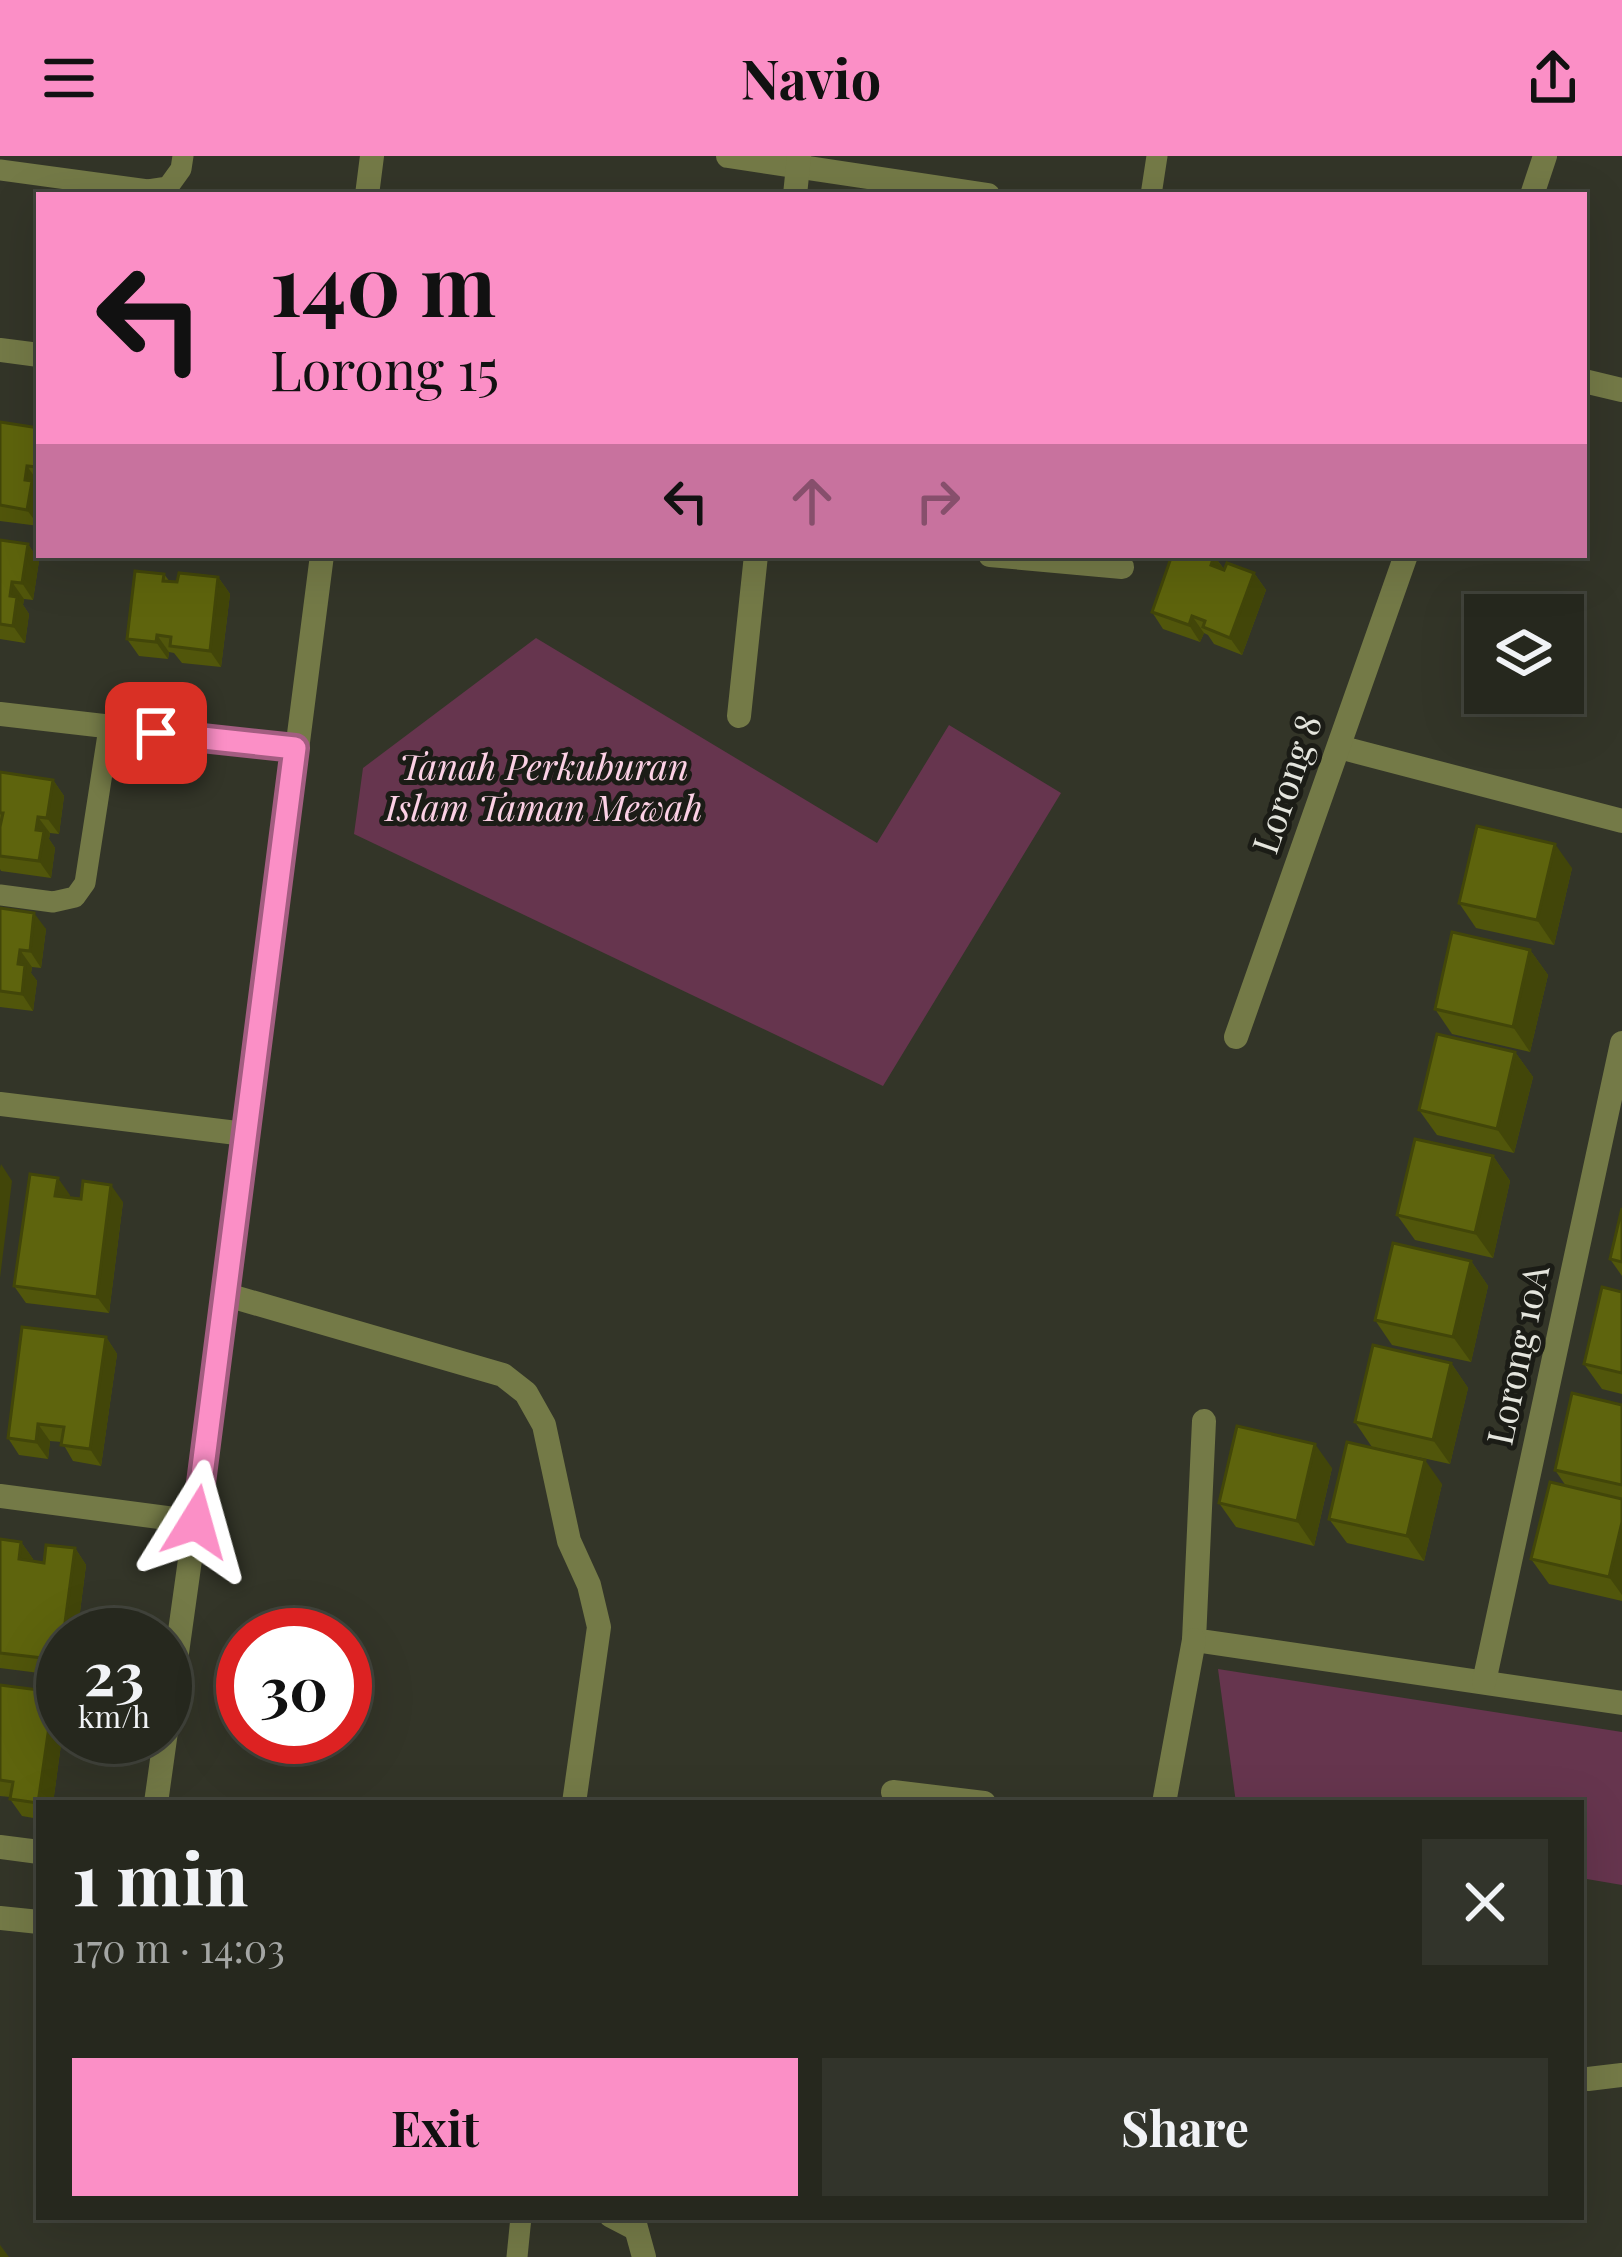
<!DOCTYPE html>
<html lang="en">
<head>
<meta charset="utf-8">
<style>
	:root { --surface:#26281e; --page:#32342b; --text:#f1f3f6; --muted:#a4a6a4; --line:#42443c; --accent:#fb8fc6 }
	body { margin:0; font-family:"Playfair Display",serif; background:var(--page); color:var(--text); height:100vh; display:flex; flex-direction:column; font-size:45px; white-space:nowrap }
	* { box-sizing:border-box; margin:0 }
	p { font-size:39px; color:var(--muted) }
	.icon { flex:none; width:66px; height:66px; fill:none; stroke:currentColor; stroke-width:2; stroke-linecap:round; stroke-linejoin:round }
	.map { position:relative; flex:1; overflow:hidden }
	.panel { position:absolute; left:36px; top:1644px; width:1548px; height:420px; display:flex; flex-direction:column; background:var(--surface); border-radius:0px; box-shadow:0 12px 48px #0002,0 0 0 3px var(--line) }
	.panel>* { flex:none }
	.banner { position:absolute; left:36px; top:36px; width:1551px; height:366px; border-radius:0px; box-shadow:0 12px 48px #0002,0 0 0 3px var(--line); background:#fb8fc6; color:#111; overflow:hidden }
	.tools { position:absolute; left:1464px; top:438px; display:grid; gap:24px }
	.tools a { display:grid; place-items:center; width:120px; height:120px; border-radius:0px; background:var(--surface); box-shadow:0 12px 48px #0002,0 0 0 3px var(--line); font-size:60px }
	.speed { position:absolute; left:36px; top:1452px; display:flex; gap:24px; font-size:60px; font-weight:700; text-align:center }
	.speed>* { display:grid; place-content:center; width:156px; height:156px; border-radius:50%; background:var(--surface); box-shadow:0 12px 48px #0002,0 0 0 3px var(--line); line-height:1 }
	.speed small { font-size:30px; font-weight:400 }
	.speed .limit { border:18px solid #d22; background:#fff; color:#111 }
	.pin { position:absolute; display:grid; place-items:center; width:102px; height:102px; color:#fff; margin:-51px; border-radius:24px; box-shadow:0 6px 18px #0006 }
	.me { position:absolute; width:132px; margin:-66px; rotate:8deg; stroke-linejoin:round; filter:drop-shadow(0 0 9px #0008) }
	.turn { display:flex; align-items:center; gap:42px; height:252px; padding:0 36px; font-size:54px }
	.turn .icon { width:156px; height:156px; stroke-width:2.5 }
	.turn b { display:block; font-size:84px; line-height:102px }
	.lanes { display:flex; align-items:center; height:114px; padding:0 36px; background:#0003; justify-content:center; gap:60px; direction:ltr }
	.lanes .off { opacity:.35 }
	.round { display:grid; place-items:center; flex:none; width:126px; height:126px; border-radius:0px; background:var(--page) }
	.headline { display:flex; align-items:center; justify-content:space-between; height:204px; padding:0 36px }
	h1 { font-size:72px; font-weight:700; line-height:90px }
	.cta { display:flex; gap:24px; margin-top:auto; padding:24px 36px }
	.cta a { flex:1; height:138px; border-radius:0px; background:var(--accent); color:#111; font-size:48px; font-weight:700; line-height:138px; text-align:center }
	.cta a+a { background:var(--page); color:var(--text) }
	header { display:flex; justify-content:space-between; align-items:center; height:156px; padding:0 36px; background:var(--accent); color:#111; font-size:54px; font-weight:700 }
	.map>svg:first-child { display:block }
</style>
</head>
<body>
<header><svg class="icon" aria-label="menu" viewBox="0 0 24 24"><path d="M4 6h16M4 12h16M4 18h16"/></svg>Navio<svg class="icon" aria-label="share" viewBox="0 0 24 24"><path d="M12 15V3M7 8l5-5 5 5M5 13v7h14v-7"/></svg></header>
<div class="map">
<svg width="1622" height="2101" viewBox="0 0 1622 2101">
	<rect width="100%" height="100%" fill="#333528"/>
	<g fill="#66354e">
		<polygon points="536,482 877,687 949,569 1061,637 883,930 354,678 363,612"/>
		<polygon points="1218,1513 1622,1576 1622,1729 1581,1722 1581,1647 1236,1647"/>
	</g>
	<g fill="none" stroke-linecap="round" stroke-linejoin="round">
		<g stroke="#747a47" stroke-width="21">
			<polyline points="0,14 148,34 168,31 181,13 183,0"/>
			<polyline points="1151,39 1157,0"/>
			<polyline points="0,739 53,746 75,741 85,727 109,572"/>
			<polyline points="610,2061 637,2075"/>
			<polyline points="517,2101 521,2061"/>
		</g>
		<g stroke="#747a47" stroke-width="24">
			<polyline points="728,0 988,39"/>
			<polyline points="367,39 372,0"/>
			<polyline points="795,39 799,0"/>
			<polyline points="1532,39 1545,0"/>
			<polyline points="0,194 39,199"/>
			<polyline points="1584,225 1622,234"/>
			<polyline points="990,399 1122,411"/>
			<polyline points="0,558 295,592"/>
			<polyline points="739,560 756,399"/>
			<polyline points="1339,591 1622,665"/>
			<polyline points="1236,881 1406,399"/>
			<polyline points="0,948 245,978"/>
			<polyline points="227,1139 503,1219 526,1237 544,1269 569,1385 589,1429 599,1471 574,1647"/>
			<polyline points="1204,1265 1194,1484 1622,1547"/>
			<polyline points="0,1340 197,1366"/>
			<polyline points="1484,1526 1622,887"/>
			<polyline points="893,1636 984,1647"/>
			<polyline points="156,1647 227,1139 322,399"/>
			<polyline points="1164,1647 1194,1484"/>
			<polyline points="0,1691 39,1696"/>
			<polyline points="0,1762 39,1766"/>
			<polyline points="1588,1923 1622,1919"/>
			<polyline points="633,2061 644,2101"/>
		</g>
	</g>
	<g fill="#51560b">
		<polygon points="0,266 39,272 39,370 0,365"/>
		<polygon points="0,384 28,388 39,405 33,444 24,443 23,449 29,458 25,487 0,483"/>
		<polygon points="1214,400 1224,413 1254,417 1266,434 1242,499 1214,488 1208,479 1204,477 1200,486 1163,473 1152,456"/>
		<polygon points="164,418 170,426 177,426 218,421 230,438 221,511 182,507 174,497 169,496 168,503 139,500 127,483"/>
		<polygon points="0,616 53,624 64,640 59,678 50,677 49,683 55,692 51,722 1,715 0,713"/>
		<polygon points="1572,712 1554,789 1476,772 1459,747"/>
		<polygon points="0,752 46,773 41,812 32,811 31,817 37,825 33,855 0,851"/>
		<polygon points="1530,794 1548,819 1530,896 1452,878 1435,853"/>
		<polygon points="1515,896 1533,921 1514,997 1437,979 1419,954"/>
		<polygon points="1493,1000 1510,1025 1493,1102 1415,1084 1397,1059"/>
		<polygon points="70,1039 69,1042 123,1046 109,1157 26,1147 14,1130"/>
		<polygon points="1622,1052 1622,1120 1610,1103"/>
		<polygon points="1471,1105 1488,1130 1471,1206 1392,1189 1375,1164"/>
		<polygon points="1622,1136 1622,1238 1602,1233 1584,1208"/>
		<polygon points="106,1181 117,1198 101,1310 73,1305 62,1286 50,1285 48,1303 19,1299 8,1282"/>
		<polygon points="1451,1207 1468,1232 1450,1308 1372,1291 1355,1266"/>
		<polygon points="1622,1249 1622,1445 1549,1428 1531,1403 1566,1330 1555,1314"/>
		<polygon points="1332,1312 1314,1390 1236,1371 1219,1347"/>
		<polygon points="1442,1328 1424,1405 1347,1387 1329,1363"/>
		<polygon points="0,1383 21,1386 33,1403 32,1405 44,1407 75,1392 86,1409 77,1479 63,1479 63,1520 0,1512"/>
		<polygon points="0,1529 54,1536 63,1548 63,1574 53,1647 39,1647 39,1663 22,1660 10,1643 10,1641 0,1640"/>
	</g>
	<g fill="#424609">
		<polygon points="27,310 39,327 39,370 27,354 25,324"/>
		<polygon points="28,388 39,405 33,444 22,427"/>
		<polygon points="1214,400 1226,416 1211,409"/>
		<polygon points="1254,417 1266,434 1242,499 1230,482"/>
		<polygon points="218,421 230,438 221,511 210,495"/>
		<polygon points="12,426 24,443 23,449 29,458 25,487 13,470 10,440"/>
		<polygon points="1192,460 1204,477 1200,486 1189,469"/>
		<polygon points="157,479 169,496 168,503 156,486"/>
		<polygon points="53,624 64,640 59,678 47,662"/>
		<polygon points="38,661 50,677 49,683 55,692 51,722 39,705 36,674"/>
		<polygon points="1555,688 1572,712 1554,789 1537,764"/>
		<polygon points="34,757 46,773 41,812 30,795"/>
		<polygon points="20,794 32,811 31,817 37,825 33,855 22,838 18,808"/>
		<polygon points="1530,794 1548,819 1530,896 1513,871"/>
		<polygon points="1515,896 1533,921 1514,997 1497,973"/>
		<polygon points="1493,1000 1510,1025 1493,1102 1475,1077"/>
		<polygon points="1,1008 12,1025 0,1122 0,1012"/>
		<polygon points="58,1022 70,1039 67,1057 55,1040"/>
		<polygon points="111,1029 123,1046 109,1157 97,1141"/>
		<polygon points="1471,1105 1488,1130 1471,1206 1453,1181"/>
		<polygon points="106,1181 117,1198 101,1310 90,1293"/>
		<polygon points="1451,1207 1468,1232 1450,1308 1433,1284"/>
		<polygon points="38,1268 50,1285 48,1303 36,1286"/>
		<polygon points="1315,1288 1332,1312 1314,1390 1297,1365"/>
		<polygon points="1425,1304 1442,1328 1424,1405 1407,1380"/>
		<polygon points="1622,1366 1622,1439 1609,1421"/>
		<polygon points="21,1386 33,1403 30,1420 19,1403"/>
		<polygon points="75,1392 86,1409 77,1479 63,1479"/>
		<polygon points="54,1536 63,1548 63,1574 53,1647 39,1648"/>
		<polygon points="0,2089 9,2101 0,2101"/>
	</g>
	<g fill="#5e640d" stroke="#424609" stroke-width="3">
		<polygon points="0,266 39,272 37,311 27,310 25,324 32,325 27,354 0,349"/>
		<polygon points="0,384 28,388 22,427 12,426 10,440 17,441 13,470 0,468"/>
		<polygon points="1172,399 1213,399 1214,400 1211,409 1224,414 1227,407 1254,417 1230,482 1203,471 1205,465 1192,460 1189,469 1152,456"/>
		<polygon points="135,415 164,418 163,425 177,426 179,417 218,421 210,495 170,490 171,481 157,479 156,486 127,483"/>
		<polygon points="0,616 53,624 47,662 38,661 36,674 44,675 39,705 0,700 0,671 3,657 0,657"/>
		<polygon points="1477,670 1555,688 1537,764 1459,747"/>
		<polygon points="0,752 34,757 30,795 20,794 18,808 25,809 22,838 0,835"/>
		<polygon points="1452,776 1530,794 1513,871 1435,853"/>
		<polygon points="1437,878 1515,896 1497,973 1419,954"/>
		<polygon points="1415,983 1493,1000 1475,1077 1397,1059"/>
		<polygon points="30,1018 58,1022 55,1040 81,1043 83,1025 111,1029 97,1141 14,1130"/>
		<polygon points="1622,1052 1622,1106 1610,1103"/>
		<polygon points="1393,1087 1471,1105 1453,1181 1375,1164"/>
		<polygon points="1602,1131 1622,1136 1622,1217 1584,1208"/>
		<polygon points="22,1171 106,1181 90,1293 61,1289 64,1271 38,1268 36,1286 8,1282"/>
		<polygon points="1373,1189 1451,1207 1433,1284 1355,1266"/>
		<polygon points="1572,1237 1622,1249 1622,1329 1555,1314"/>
		<polygon points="1237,1270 1315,1288 1297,1365 1219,1347"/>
		<polygon points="1347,1286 1425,1304 1407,1380 1329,1363"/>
		<polygon points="1550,1326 1622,1343 1622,1366 1609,1421 1531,1403"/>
		<polygon points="0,1383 21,1386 19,1403 32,1405 44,1407 46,1389 75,1392 60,1504 0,1497"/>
		<polygon points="0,1529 54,1536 38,1647 10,1643 13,1626 0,1624"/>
	</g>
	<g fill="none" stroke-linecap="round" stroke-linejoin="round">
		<g stroke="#a35d81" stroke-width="30">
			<polyline id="route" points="156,577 295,592 196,1366"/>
		</g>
		<use href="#route" stroke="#fb8fc6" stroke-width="21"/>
	</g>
	<g text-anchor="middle" stroke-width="10" stroke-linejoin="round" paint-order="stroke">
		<g font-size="36" font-style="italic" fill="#fcd1e5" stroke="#1b1c16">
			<text x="544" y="624">Tanah Perkuburan<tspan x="544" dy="41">Islam Taman Mewah</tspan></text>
		</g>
		<g font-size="36" fill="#e4e5dd" stroke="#1b1c16">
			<text transform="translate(1287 628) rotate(-71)" y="13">Lorong 8</text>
			<text transform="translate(1518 1199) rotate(-78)" y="13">Lorong 10A</text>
		</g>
	</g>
</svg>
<div class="tools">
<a><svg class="icon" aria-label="layers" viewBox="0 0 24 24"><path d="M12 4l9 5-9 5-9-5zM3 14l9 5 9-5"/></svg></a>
</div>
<div class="speed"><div>23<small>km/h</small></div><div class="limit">30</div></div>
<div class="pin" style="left:156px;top:577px;background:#d93025"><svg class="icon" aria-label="arrive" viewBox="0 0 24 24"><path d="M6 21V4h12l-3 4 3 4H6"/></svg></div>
<svg class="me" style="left:196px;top:1366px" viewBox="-20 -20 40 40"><path d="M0-17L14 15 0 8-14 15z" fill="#fb8fc6" stroke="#fff" stroke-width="4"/></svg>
<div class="banner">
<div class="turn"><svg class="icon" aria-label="left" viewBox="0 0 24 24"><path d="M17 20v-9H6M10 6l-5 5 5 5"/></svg><div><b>140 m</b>Lorong 15</div></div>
<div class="lanes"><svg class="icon" aria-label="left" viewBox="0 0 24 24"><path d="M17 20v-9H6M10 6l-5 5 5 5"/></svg><svg class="icon off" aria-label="ahead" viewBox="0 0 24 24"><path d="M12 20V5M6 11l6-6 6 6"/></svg><svg class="icon off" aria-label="right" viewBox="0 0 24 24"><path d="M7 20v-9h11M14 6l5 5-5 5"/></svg></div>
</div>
<section class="panel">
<div class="headline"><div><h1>1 min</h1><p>170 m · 14:03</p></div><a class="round"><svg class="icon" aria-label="close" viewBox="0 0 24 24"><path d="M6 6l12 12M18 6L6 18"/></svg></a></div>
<div class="cta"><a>Exit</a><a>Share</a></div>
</section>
</div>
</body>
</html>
